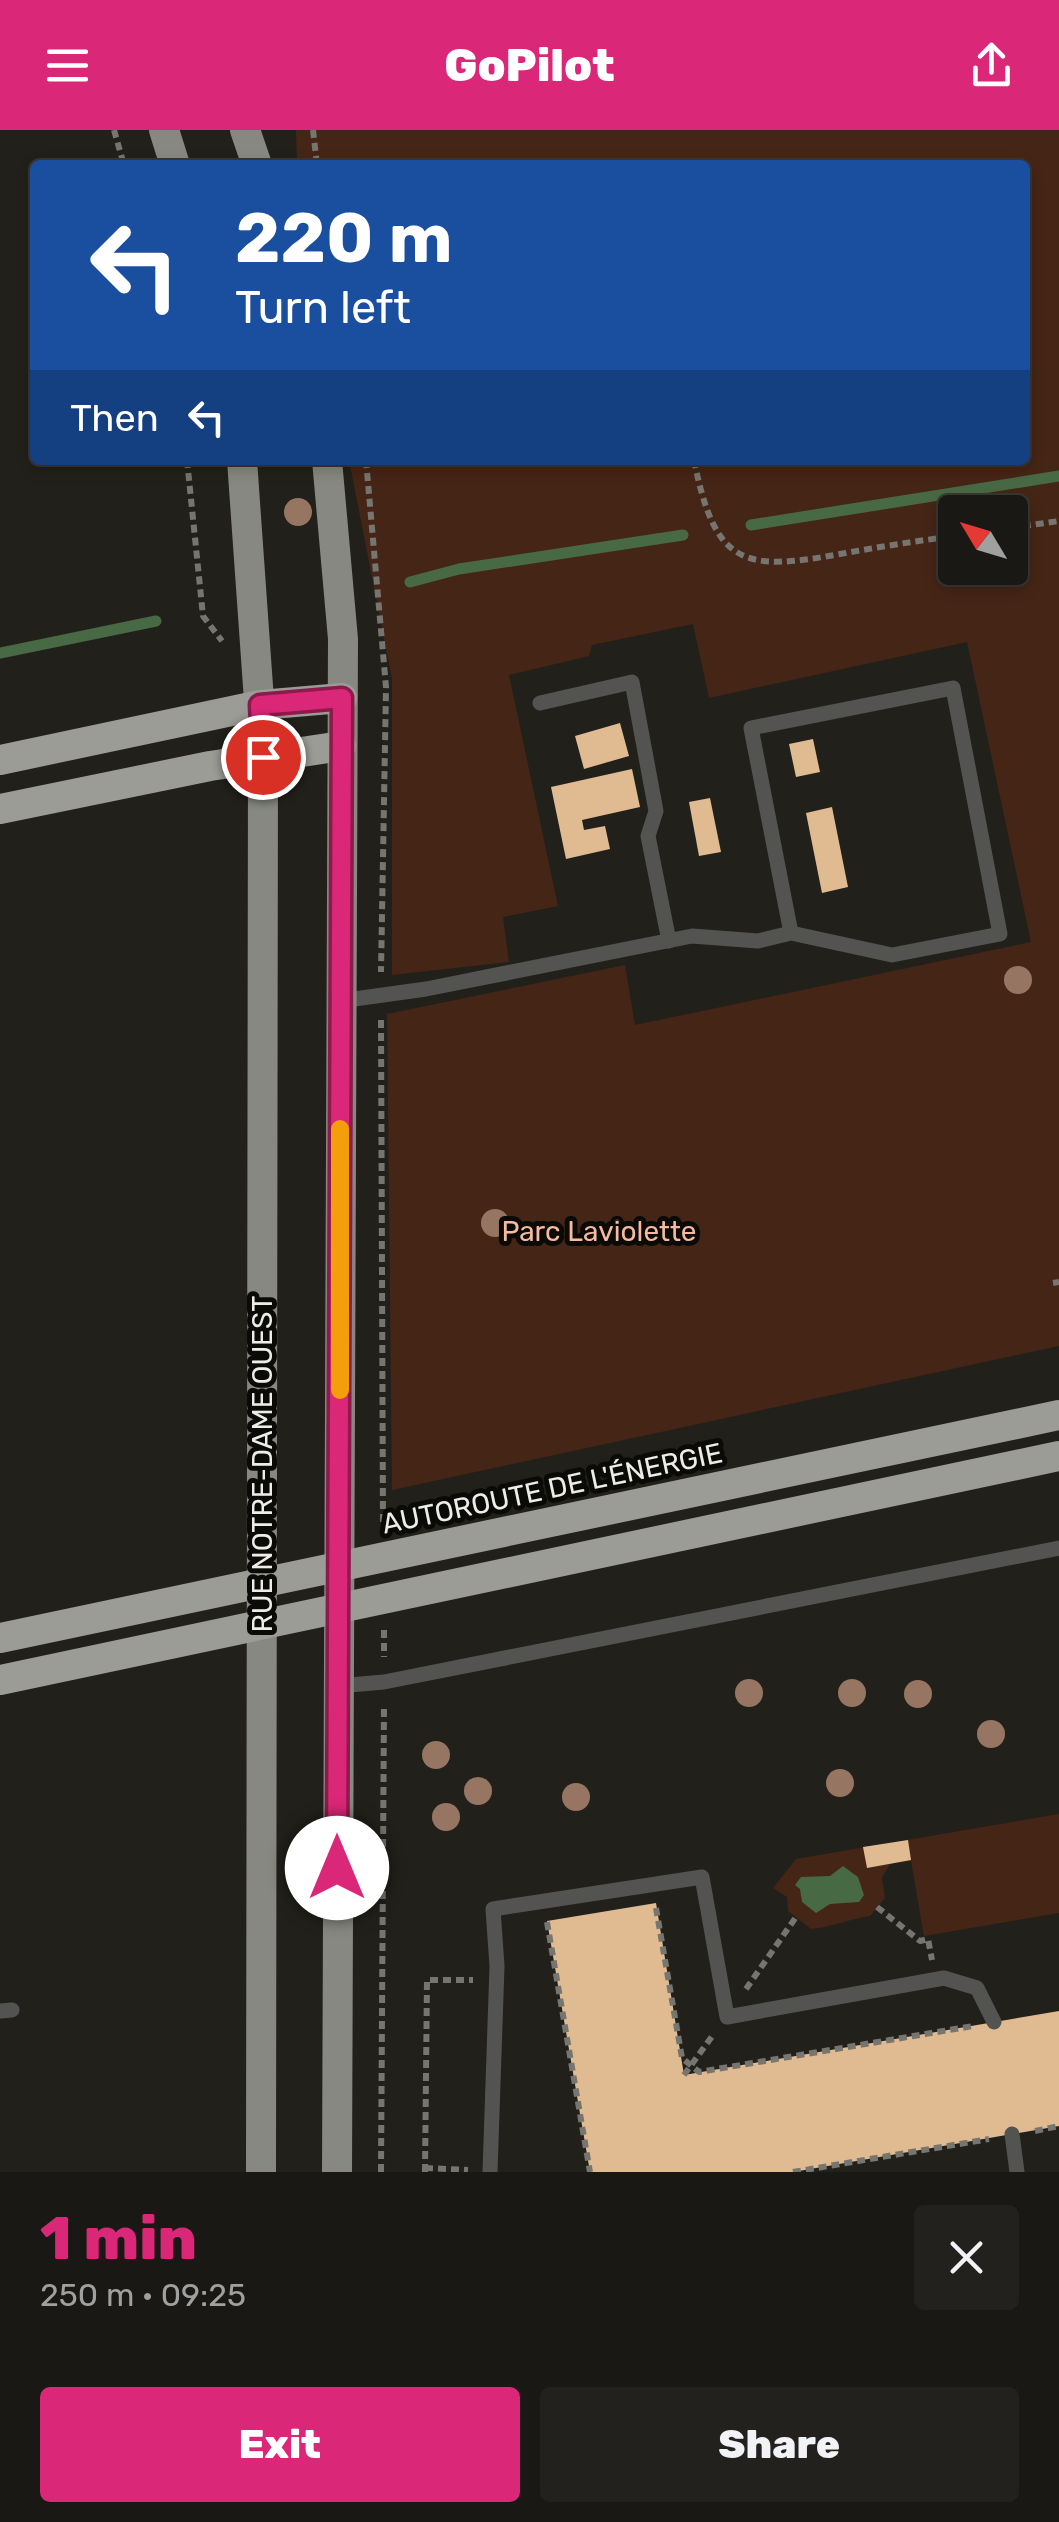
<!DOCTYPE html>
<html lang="en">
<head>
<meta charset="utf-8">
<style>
	:root { --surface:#1a1814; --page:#23211d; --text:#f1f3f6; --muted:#9fa0a0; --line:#383734; --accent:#db2777 }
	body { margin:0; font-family:Rubik,sans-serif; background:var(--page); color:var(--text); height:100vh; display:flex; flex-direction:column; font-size:38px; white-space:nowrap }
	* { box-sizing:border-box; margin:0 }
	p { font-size:32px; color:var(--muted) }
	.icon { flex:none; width:55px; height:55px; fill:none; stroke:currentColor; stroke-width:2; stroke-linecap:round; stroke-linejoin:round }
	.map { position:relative; height:2042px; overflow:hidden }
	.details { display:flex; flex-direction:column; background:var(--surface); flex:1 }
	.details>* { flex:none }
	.hud { position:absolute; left:30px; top:30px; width:1000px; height:305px; border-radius:10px; box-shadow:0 5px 15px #0003,0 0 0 2px var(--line); background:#1a4fa0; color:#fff; overflow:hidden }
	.needle { width:65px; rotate:308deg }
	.controls { position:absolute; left:938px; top:365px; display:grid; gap:20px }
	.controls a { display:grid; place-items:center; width:90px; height:90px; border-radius:10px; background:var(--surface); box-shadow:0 5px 15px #0003,0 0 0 2px var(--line); font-size:50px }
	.pin { position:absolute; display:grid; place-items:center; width:85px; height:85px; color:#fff; margin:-42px; border:5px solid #fff; border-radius:50%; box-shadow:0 2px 10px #0007 }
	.me { position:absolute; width:110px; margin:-55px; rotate:0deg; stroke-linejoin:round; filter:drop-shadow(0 0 8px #0008) }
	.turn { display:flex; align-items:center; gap:35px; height:210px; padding:0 40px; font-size:45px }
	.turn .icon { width:130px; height:130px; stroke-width:2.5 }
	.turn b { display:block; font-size:70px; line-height:85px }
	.then { display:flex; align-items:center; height:95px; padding:0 40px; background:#0003; gap:20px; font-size:38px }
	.round { display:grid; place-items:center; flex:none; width:105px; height:105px; border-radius:10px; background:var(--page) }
	.head { display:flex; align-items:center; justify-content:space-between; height:170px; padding:0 40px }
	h1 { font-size:60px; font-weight:800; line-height:75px; color:var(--accent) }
	.primary-button { display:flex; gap:20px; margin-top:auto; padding:20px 40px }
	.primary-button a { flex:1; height:115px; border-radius:10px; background:var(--accent); color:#fff; font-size:40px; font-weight:800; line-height:115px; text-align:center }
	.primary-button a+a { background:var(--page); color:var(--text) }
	header { display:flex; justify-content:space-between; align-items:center; height:130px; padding:0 40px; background:var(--accent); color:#fff; font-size:45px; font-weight:800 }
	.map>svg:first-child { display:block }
</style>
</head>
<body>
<header><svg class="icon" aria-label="menu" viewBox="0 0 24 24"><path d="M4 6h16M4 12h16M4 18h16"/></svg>GoPilot<svg class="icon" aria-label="share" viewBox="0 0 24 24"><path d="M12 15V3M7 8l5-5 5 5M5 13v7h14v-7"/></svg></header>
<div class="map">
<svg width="1059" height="2042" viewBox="0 0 1059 2042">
	<rect width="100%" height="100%" fill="#22201a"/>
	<g fill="#452516" fill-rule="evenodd">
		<path d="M296 0H1059V1216L392 1360 387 884 625 835 635 895 1031 812 967 512 709 568 693 494 592 515 589 526 509 545 558 776 503 787 509 832 392 845V549L349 330H1025V35H297ZM955 382H1010V438H955Z"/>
		<path d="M1059 1684V1783L924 1806 911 1731 890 1734 882 1748 885 1768 870 1786C849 1789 833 1797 811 1799L788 1781 787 1767 773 1758 796 1729Z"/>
	</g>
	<polygon fill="#476943" points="843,1736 858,1747 864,1765 859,1772 830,1774 816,1783 802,1772 800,1759 795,1755 801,1747 830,1746"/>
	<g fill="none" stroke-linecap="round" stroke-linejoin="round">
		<g stroke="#476943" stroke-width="11">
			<polyline points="751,395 1059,346"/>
			<polyline points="410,452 459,439 683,405"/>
			<polyline points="0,523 156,491"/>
		</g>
	</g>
	<g fill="#e0bb91">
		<polygon points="620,593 629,626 584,639 575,606"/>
		<polygon points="813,609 820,642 796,647 789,614"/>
		<polygon points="632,639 640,677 582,690 584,700 605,696 610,719 566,729 551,657"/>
		<polygon points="710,668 721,722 699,726 689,672"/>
		<polygon points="832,677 848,757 822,763 806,683"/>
		<polygon points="908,1710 911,1730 867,1738 863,1717"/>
		<polygon points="656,1773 684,1945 1059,1881 1059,1996 793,2042 590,2042 547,1791"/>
	</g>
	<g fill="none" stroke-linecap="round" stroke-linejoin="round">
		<g stroke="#777570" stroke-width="6" stroke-dasharray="8 5" stroke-linecap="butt">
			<polyline points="114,0 124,35"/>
			<polyline points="313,0 317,35"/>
			<polyline points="187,330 203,486 222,511"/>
			<polyline points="366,330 386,557 381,842"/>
			<path d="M694 330C715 435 743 442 840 424 878 417 916 411 955 406"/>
			<polyline points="1010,398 1059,391"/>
			<polyline points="381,890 383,1397"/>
			<polyline points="1053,1153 1059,1152"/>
			<polyline points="384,1500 384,1527"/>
			<polyline points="877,1777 920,1811 928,1809 932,1830"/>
			<polyline points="656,1778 682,1928 699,1942 973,1896"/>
			<polyline points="547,1792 590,2042"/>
			<polyline points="746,1859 796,1787"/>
			<polyline points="684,1945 713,1905"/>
			<polyline points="1035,2001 1059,1996"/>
			<polyline points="425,2038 468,2040"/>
			<polyline points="381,2042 384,1575"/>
			<polyline points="425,2042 427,1850 473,1850"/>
			<polyline points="793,2042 989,2009"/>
		</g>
		<g stroke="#535451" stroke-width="15">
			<polyline points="540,573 632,552 656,681 648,706 669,811"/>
			<polyline points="340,871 426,859 692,806 758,811 791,803 892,825 1000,804 953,558 751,598 791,803"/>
			<polyline points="338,1556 384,1552 1059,1418"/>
			<polyline points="0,1881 12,1880"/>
			<polyline points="1012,2004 1017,2042"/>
			<polyline points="490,2042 497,1836 493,1779 702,1747 727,1887 944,1848 977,1858 994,1892"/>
		</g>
		<g stroke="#868881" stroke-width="30">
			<polyline points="164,0 175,35"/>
			<polyline points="245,0 257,35"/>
			<polyline points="242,330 263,627 261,2042"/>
			<polyline points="327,330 343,509 337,2042"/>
		</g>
		<g stroke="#9a9c95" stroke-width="30">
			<polyline points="0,630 260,575 342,568"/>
			<polyline points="0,679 210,636 341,616"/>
		</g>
		<g stroke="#9a9c95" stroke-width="30">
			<polyline points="0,1508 1059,1285"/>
			<polyline points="0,1550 1059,1326"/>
		</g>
	</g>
	<g fill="#977563">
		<circle cx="298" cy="382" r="14"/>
		<circle cx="1018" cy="850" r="14"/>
		<circle cx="495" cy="1093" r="14"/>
		<circle cx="749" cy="1563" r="14"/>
		<circle cx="852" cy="1563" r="14"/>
		<circle cx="918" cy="1564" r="14"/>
		<circle cx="991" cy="1604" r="14"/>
		<circle cx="436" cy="1625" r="14"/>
		<circle cx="840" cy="1653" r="14"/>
		<circle cx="478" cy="1661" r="14"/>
		<circle cx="576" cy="1667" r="14"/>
		<circle cx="446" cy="1687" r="14"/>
	</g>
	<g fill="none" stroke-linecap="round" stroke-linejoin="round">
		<g stroke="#8e194d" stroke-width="25">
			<polyline id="route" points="263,627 260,575 342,568 337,1738"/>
		</g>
		<use href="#route" stroke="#db2777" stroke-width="18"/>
		<polyline stroke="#f59e0b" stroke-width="18" points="340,999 340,1260"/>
	</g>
	<g text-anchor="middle" stroke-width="10" stroke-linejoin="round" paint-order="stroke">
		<g font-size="28" fill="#f7ba9e" stroke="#0a0a07">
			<text x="599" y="1111">Parc Laviolette</text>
		</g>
		<g font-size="28" fill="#edece8" stroke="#0a0a07">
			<text transform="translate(262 1334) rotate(-90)" y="10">RUE NOTRE-DAME OUEST</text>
			<text transform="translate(552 1358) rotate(-12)" y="10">AUTOROUTE DE L'ÉNERGIE</text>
		</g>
	</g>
</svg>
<div class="controls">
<a><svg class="needle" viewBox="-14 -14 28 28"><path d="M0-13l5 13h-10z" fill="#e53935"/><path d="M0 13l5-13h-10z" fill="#9fa0a0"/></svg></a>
</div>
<div class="pin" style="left:263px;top:627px;background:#d93025"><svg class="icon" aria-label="arrive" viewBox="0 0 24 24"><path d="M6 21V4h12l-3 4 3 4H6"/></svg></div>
<svg class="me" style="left:337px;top:1738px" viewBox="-20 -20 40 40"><circle r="19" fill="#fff"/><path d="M0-13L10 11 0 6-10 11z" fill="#db2777"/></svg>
<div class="hud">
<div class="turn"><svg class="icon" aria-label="left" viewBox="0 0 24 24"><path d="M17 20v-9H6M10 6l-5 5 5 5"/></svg><div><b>220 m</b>Turn left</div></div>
<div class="then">Then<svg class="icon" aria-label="left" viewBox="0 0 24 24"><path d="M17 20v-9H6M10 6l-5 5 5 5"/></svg></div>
</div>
</div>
<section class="details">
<div class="head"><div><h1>1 min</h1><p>250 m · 09:25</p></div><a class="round"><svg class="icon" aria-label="close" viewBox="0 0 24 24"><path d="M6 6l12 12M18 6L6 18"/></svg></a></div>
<div class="primary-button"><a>Exit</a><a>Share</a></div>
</section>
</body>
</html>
